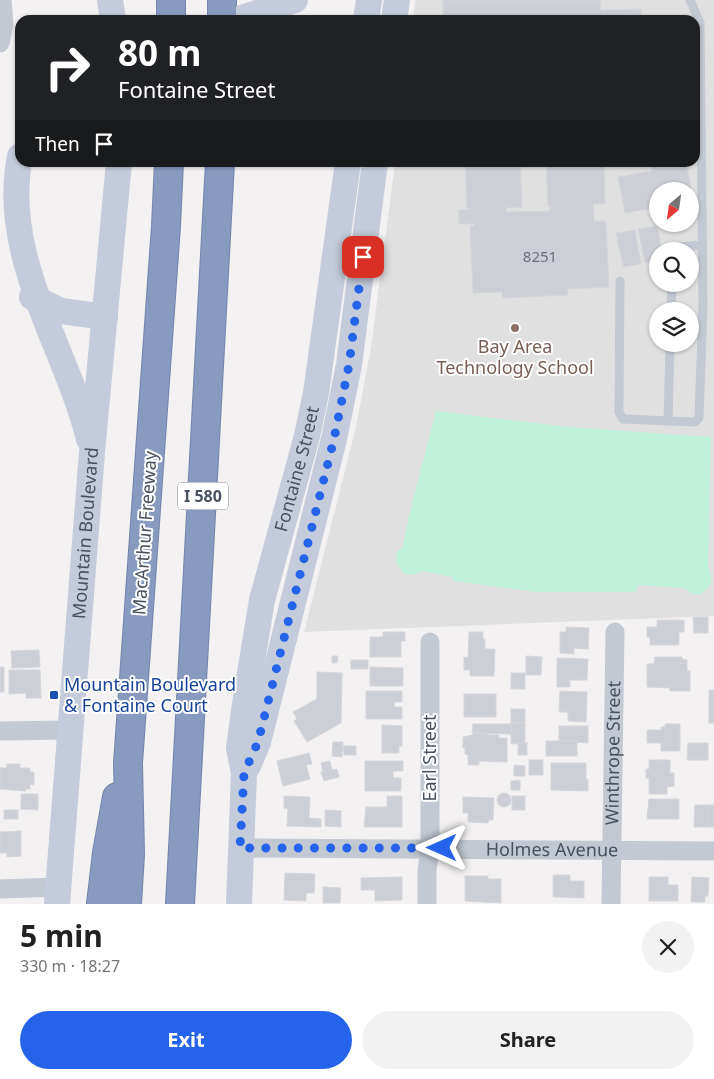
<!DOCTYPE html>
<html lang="en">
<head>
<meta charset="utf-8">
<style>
	:root { --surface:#fff; --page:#f2f2f2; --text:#222; --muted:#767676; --accent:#2563eb }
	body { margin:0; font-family:"Noto Sans",sans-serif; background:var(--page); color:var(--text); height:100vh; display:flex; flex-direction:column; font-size:19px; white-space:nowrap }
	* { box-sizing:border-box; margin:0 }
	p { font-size:16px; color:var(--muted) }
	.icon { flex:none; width:28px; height:28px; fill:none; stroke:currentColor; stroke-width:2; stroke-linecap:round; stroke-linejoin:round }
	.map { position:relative; height:904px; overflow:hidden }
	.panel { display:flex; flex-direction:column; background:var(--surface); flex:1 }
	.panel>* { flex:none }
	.top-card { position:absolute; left:15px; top:15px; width:685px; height:152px; border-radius:15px; box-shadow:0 1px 4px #0004; background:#202124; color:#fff; overflow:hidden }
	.needle { width:32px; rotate:209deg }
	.controls { position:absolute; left:649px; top:182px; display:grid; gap:10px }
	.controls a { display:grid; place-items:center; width:50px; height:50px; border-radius:50%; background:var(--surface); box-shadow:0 1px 4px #0004; font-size:25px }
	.pin { position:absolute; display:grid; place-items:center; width:42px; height:42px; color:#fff; margin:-21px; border-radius:10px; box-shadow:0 2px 8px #0006 }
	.me { position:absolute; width:55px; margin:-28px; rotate:270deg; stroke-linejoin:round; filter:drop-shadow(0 0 4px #0008) }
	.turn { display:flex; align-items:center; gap:18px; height:105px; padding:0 20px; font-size:22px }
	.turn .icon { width:65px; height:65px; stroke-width:2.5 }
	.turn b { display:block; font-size:35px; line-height:42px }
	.then { display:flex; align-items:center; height:48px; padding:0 20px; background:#0003; gap:10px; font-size:19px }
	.round { display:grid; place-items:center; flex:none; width:52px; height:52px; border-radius:26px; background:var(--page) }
	.head { display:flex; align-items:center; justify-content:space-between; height:85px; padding:0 20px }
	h1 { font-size:30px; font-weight:700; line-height:38px }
	.action { display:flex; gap:10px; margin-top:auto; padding:10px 20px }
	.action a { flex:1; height:58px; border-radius:30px; background:var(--accent); color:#fff; font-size:20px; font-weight:700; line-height:58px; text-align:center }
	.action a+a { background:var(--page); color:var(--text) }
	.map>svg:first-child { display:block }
</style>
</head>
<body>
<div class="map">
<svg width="714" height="904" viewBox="0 0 714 904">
	<rect width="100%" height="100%" fill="#f3f1f1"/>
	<path fill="#e1e0e0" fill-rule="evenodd" d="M415 0H714V616L304 632 355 431 371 348 395 163 695 162V20H413ZM658 191H690V224H658ZM658 251H690V284H658ZM658 311H690V344H658Z"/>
	<path fill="#c0f1db" d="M436 411 569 427 711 437 708 567C714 580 712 585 701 594H692L684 588 638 585 636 592H537L453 581V577L421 571 415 575 404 574 396 562 397 551 403 547 409 515Z"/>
	<g fill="#cdcfd6" stroke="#d5d6dd">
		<polygon points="443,0 600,0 601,10 641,9 641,20 443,20"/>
		<polygon points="465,162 520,162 522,207 506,208 506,212 550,211 550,206 548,206 546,162 604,162 605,204 593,204 594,221 606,221 609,287 567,289 568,295 503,298 502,292 473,293 470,226 474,226 474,224 459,224 459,210 473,209 467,209"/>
		<polygon points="677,162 686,162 696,213 690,214 690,191 658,191 658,207 625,213 618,177 652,171 651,167"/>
		<polygon points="657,226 662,251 658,251 658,261 645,263 638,229"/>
		<polygon points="635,230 641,264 623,267 616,233"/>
		<polygon points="693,617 708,617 708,633 694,633"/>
		<polygon points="657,620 684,620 684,632 679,632 679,645 650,645 650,638 647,637 647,627 657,627"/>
		<polygon points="566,627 589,628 588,649 574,648 574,654 560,653 560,632 566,632"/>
		<polygon points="383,632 405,632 405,641 401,641 401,657 370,657 370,637 383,637"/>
		<polygon points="469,632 483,632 483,639 485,639 485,649 495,649 494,676 470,676 470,670 464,670 464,657 468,658"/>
		<polygon points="39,650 40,667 12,668 11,651"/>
		<polygon points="332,656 338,656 337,663 332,663"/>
		<polygon points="526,656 542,657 541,675 526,675"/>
		<polygon points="655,657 682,657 682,659 687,660 687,671 690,671 690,691 670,691 670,688 647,687 647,664 654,664"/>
		<polygon points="557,658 588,659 587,680 570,680 570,687 557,687"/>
		<rect x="351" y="660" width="17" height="9"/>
		<rect x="0" y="667" width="4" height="25"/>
		<polygon points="370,667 403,668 403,686 370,686"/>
		<polygon points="9,670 40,670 41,698 26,698 26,693 9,694"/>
		<polygon points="317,672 342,673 341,723 307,742 294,721 297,719 293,712 317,699"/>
		<rect x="511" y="673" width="14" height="16"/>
		<rect x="709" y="690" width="5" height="33"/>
		<polygon points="366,691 402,691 402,702 394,702 394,707 402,707 402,719 366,719"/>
		<polygon points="560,691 587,692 586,722 568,721 568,712 559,712"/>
		<rect x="464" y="694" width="32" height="23"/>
		<rect x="511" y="709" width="14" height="14"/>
		<polygon points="511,723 525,723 525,743 511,744"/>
		<polygon points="473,724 511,724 511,734 472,733"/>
		<polygon points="665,724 680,724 680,751 661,751 661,743 647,743 647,730 661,730 661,727 665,727"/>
		<polygon points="382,725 402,726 402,746 399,746 399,753 382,753"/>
		<polygon points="559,726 588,726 588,743 559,741"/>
		<polygon points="472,733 488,734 488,735 499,735 499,738 507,738 507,762 479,761 479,765 468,765 468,755 465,754 465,748 463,748 463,737 473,735"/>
		<rect x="546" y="741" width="31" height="15"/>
		<polygon points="333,742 343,742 342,757 332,756"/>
		<rect x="518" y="743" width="9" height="12"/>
		<polygon points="688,743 708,743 708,760 687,760"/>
		<polygon points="343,746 356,746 356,755 344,755"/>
		<polygon points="309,753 312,764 306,765 310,779 283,786 277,761"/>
		<rect x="529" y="760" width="14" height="15"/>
		<polygon points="649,760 670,760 670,773 674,773 674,786 667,787 667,794 649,794 649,778 646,778 646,769 649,769"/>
		<polygon points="330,761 332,770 323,772 321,763"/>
		<polygon points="365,761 403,761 403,771 393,771 393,778 401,778 401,791 365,791"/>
		<polygon points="551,763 586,763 586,780 588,779 588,791 551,790"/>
		<polygon points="7,764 20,764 20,768 30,768 30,772 34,772 34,785 30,784 30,789 26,789 26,791 0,789 0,768 7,768"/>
		<polygon points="514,765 525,766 525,776 514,776"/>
		<polygon points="337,769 339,777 324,781 321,772"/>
		<polygon points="520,780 520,790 511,790 511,781"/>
		<circle cx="504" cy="800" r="7"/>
		<polygon points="21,794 38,794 38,810 21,809"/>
		<polygon points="284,796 310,797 309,818 321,819 321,827 287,826 288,809 284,808"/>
		<polygon points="387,796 402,796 402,827 364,827 366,807 387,807"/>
		<rect x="512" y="796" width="13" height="14"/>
		<polygon points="463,797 494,798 493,820 489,820 488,823 468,822 468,813 463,813"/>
		<polygon points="649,799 679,799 679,819 647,819"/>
		<polygon points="695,805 708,805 708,827 694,827"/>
		<rect x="708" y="805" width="6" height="22"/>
		<rect x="4" y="810" width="14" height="9"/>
		<polygon points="325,810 341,811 341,827 325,826"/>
		<polygon points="21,831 21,856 7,857 7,853 0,853 0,832"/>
		<polygon points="285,873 315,874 314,893 306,893 306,901 284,900"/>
		<polygon points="553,875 570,875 570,881 584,881 584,898 553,897"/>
		<polygon points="465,876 488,876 488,879 501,879 501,903 465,901"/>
		<polygon points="402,877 402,900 375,901 375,890 361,890 361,878"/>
		<polygon points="649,877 668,877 668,885 678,885 678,901 649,901"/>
		<polygon points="692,877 709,878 708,896 705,896 705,902 691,902"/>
		<polygon points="323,887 341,888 340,903 323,903"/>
	</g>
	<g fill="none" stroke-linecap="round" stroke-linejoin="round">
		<g stroke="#7385ac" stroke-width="30">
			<g id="highway">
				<polyline points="171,0 171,20"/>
				<polyline points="222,0 222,20"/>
				<polyline points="101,904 107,853 117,797"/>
				<polyline points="127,904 130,854 128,763 166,226 169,162"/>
				<polyline points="180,904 220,162"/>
			</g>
		</g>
		<g stroke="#c2c9d3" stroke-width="9">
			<polyline points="675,251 678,247 702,245"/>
			<polyline points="620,281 619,412 623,419 695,422 699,418 703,305 700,23 690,0"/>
			<polyline points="671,311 672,284"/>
			<polyline points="668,421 670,344"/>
		</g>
		<g stroke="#c2c9d3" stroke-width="19">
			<polyline points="0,43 4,24 2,0"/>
			<polyline points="0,731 71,730"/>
			<path id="s1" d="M240 848 714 851"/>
			<polyline points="0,889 58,887"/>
			<polyline points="427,904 427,871 430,848 430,642"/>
			<path id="s2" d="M611 904 615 632"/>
		</g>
		<g stroke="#c4cbda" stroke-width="26">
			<polyline points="110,0 113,20"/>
			<polyline points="236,20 295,0"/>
			<polyline points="366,20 369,0"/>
			<polyline points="394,20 397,0"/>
			<path d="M20 156C0 256 66 347 89 439"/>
			<polyline points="32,297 61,311 105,317"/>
			<polyline points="248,766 258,742 334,439 349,365 375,162"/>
			<path id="s3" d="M57 904 92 452 119 162"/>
			<path id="s4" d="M239 904 244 773 239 748 246 697 262 600 307 436 316 393 348 162"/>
		</g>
		<use href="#highway" stroke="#889ac0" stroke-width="28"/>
	</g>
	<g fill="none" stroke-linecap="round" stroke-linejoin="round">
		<polyline stroke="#2563eb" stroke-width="9" stroke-dasharray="0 16.2" points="363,257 349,365 334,439 258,742 244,773 240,848 442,848"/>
	</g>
	<circle fill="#8d6e63" stroke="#fff" stroke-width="2" cx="515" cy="328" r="5"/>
	<rect fill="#1a4fb4" stroke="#fff" stroke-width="2" x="49" y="690" width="10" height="10" rx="2.5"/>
	<g text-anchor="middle" stroke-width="4" stroke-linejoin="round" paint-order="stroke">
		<g font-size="15" fill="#69707d">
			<text x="540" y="262">8251</text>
		</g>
		<rect fill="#fff" stroke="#7f858f" stroke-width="1" x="178" y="482.5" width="50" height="27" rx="4"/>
		<g font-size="16" font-weight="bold" fill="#48515f">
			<text x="203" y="502">I 580</text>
		</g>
		<g font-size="18" fill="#785e54" stroke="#fff">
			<text x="515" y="353">Bay Area<tspan x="515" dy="21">Technology School</tspan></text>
		</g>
		<g font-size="18" fill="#48515f" stroke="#fff">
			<text dy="6" stroke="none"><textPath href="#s4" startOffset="442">Fontaine Street</textPath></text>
			<text dy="6" stroke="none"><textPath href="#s3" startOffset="372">Mountain Boulevard</textPath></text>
			<text transform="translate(145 533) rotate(-86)" y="6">MacArthur Freeway</text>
			<text dy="6" stroke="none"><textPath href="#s2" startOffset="151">Winthrope Street</textPath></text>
			<text transform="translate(430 758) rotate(-90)" y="6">Earl Street</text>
			<text dy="6" stroke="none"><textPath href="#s1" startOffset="312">Holmes Avenue</textPath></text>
		</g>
		<g font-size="18" fill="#164399" stroke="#fff" text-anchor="start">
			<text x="64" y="691">Mountain Boulevard<tspan x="64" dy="21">&amp; Fontaine Court</tspan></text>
		</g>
	</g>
</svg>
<div class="controls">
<a><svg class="needle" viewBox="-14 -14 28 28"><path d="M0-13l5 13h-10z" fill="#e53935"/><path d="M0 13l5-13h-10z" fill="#767676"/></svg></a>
<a><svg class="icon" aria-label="search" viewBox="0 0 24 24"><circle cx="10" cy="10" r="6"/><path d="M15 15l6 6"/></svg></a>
<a><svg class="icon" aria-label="layers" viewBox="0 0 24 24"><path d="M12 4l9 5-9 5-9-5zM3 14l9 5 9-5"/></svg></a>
</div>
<div class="pin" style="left:363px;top:257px;background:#d93025"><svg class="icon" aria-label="arrive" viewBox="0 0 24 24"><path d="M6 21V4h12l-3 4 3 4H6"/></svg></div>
<svg class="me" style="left:442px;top:848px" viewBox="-20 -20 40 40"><path d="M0-17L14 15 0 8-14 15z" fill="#2563eb" stroke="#fff" stroke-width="4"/></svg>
<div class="top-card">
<div class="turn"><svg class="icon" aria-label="right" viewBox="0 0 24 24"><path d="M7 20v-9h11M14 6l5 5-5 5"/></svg><div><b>80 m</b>Fontaine Street</div></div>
<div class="then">Then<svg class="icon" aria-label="arrive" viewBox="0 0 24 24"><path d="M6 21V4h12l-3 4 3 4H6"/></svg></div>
</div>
</div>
<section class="panel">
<div class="head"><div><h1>5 min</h1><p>330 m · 18:27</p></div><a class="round"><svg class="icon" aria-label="close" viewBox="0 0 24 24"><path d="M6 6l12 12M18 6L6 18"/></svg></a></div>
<div class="action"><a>Exit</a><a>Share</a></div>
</section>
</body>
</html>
